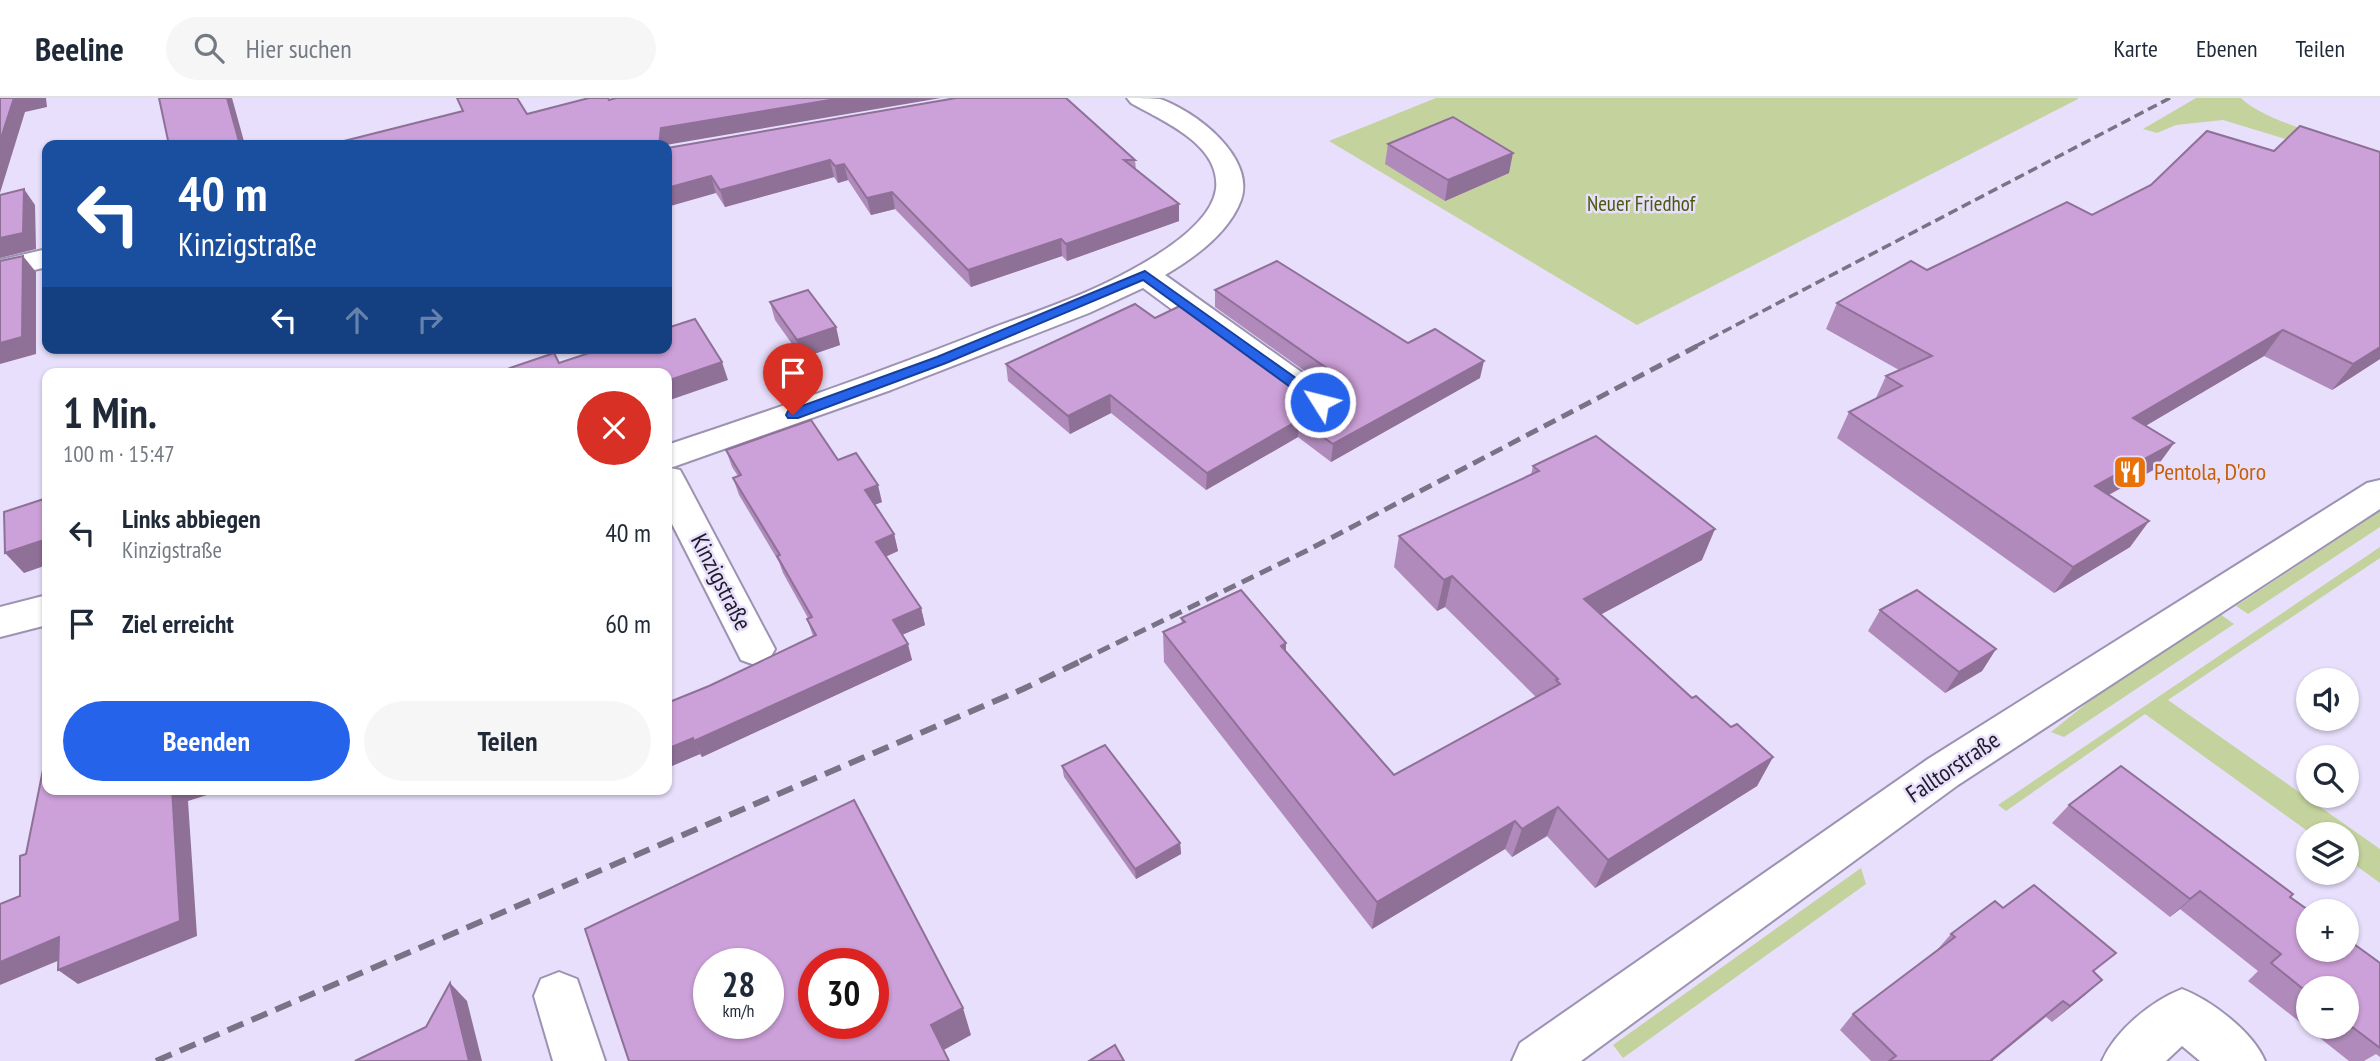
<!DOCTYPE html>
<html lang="de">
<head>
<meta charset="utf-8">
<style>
	:root { --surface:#fff; --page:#f6f6f7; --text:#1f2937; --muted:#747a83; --line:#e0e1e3; --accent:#2563eb }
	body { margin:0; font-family:"PT Sans Narrow",sans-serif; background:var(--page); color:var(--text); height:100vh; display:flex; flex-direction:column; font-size:26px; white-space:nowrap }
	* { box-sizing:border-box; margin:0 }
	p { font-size:23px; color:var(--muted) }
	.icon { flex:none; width:38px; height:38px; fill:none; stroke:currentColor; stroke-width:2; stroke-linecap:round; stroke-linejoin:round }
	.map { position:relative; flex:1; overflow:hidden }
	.details { position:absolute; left:42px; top:270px; width:630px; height:427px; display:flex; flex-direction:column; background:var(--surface); border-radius:14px; box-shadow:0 2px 5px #0004 }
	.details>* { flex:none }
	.top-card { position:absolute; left:42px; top:42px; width:630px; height:214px; border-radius:14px; box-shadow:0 2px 5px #0004; background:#1a4fa0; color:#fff; overflow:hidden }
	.tools { position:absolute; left:2296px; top:570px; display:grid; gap:14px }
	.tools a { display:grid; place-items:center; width:63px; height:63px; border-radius:50%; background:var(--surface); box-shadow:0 2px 5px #0004; font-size:35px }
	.speed { position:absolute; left:693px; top:850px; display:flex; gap:14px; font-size:35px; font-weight:700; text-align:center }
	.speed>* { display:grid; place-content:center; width:91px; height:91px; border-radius:50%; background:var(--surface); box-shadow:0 2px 5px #0004; line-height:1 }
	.speed small { font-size:18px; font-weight:400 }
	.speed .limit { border:10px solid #d22; background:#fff; color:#111 }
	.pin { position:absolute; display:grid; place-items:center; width:60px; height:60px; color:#fff; margin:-72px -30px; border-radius:50% 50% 50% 0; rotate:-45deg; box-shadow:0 0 7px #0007 }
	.pin .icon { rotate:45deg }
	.me { position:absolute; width:77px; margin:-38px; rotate:306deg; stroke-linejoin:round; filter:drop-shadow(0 0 5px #0008) }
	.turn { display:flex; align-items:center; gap:24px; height:147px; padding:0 21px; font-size:32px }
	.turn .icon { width:91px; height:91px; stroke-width:2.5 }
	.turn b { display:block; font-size:49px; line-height:60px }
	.lanes { display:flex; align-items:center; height:66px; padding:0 21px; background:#0003; justify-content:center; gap:35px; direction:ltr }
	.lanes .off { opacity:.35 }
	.round { display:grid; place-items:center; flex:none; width:74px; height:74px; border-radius:37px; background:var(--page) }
	.summary { display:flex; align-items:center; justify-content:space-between; height:119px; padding:0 21px }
	h1 { font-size:42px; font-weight:700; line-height:52px }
	.cta { display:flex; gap:14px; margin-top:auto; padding:14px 21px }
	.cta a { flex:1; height:80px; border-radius:42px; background:var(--accent); color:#fff; font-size:28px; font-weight:700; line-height:80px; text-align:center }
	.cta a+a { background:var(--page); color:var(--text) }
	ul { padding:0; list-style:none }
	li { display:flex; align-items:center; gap:21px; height:91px; padding:0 21px }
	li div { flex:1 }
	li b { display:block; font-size:26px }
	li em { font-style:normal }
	header { display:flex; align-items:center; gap:42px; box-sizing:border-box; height:98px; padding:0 35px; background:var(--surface); border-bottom:2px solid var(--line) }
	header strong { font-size:33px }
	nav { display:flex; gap:38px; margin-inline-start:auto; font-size:24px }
	.search { width:490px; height:63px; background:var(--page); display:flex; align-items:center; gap:18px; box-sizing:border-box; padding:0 24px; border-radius:38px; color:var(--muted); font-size:26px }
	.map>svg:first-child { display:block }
</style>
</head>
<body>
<header>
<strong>Beeline</strong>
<div class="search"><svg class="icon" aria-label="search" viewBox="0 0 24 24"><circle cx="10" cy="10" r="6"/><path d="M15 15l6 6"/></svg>Hier suchen</div>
<nav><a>Karte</a><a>Ebenen</a><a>Teilen</a></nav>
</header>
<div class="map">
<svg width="2380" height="963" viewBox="0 0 2380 963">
	<rect width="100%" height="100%" fill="#e7dffb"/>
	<g fill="#c4d39e">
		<polygon points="1436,0 2078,0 2078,1 1637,227 1329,43"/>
		<path d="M2196 0H2241C2267 26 2344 42 2380 53V70L2223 22 2176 27 2157 35 2143 31Z"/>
		<polygon points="2380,413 2380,429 2248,516 2236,508"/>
		<polygon points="2380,449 2380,460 2168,602 2380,751 2380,785 2347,761 2347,737 2313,737 2145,616 2006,713 1998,707"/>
		<polygon points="2220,516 2234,526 2064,639 2051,634 2097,597"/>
		<polygon points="1861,770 1866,786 1623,960 1613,947"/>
	</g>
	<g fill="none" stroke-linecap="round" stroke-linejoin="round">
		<g stroke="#9c92b2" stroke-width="4">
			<g id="minor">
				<path d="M1127 0C1137 0 1151 0 1160 1 1195 13 1256 59 1241 102 1229 135 1194 160 1165 177L1332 296 1337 304 1332 312 1320 315 1308 312 1143 190 1089 215 891 292 670 370 680 372 685 381 775 551 769 562 755 567 741 562 667 416V347C773 312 878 275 982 234 1029 216 1076 201 1120 178 1151 162 1211 128 1216 91 1221 46 1162 23 1131 5Z"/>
				<polygon points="47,151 47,169 0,180 0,162"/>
				<polygon points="2380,382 2380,411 1958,687 1581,963 1512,963 1520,945 1928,661 2367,385"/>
				<polygon points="47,497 47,527 0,539 0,509"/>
				<polygon points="559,874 577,881 605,963 553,963 534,898 541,881"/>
				<path d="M2182 891C2211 902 2253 934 2265 963H2200L2182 948 2166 963H2102C2115 933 2151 903 2182 891Z"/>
			</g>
		</g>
		<use href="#minor" fill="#fff" fill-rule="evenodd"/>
		<polyline stroke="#787386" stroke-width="3.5" stroke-dasharray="10 5" stroke-linecap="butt" points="1696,248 2170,0"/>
		<polyline stroke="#787386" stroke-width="5" stroke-dasharray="13 7" stroke-linecap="butt" points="1080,563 1306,453 1699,247"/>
		<polyline stroke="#787386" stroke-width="6" stroke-dasharray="17 9" stroke-linecap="butt" points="156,963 1023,591 1083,562"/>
	</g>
	<g fill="#af8aba" fill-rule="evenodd">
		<polygon points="1388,46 1509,75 1445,103 1385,66"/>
		<polygon points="667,50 1135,62 1136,72 1179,106 1179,123 1067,163 1062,158 971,189 895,111 871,117 848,82 838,85 834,79 725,109 716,95"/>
		<polygon points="2274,53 2380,54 2380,261 2332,292 2264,258 2145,328 2174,345 2155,371 2109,397 2149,423 2130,449 2054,495 1837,340 1849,314 1875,302 1886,278 1899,272 1826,231 1837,205 1927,172 2092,117"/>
		<polygon points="1215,192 1408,245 1480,280 1331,364 1298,339 1206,392 1111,315 1070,336 1008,283 1006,266 1155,220 1308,296 1321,300 1335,296 1334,294 1215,209"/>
		<polygon points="770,204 836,229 840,247 802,260 775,222"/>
		<polygon points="726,352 838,362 882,404 874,407 894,436 898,453 886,458 921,510 925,527 902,537 912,562 702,659 700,656 667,670 709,588 813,538 807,521 808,520 783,475 779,464 739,397 733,380 738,378 732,369"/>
		<polygon points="1533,368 1702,462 1601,516 1692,600 1773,659 1757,688 1595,790 1547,738 1512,759 1505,751 1372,831 1164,564 1163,534 1182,525 1181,520 1286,545 1286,554 1394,677 1536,599 1445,509 1437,513 1394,469 1399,438 1531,377"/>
		<polygon points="1880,512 1996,551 1982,573 1945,595 1868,533"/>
		<polygon points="1062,668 1180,745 1181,756 1136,781 1064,679"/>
		<path d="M2069 707 2290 799 2380 865V959L2376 956 2364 963H2349L2248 883 2258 873 2180 811 2170 819 2052 725ZM2308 891H2347V929H2308Z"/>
		<polygon points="2003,810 2094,874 2102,882 2052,924 2046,919 1992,963 1871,963 1840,932 1853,916 1937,853 1937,852 1951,836"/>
	</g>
	<g fill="#8f7097">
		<polygon points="14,0 46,0 47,9 25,14 0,95 0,43"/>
		<polygon points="227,0 232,0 245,47 240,47"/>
		<polygon points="842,0 941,0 666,47 659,47 661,30"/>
		<polygon points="1513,55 1509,75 1445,103 1448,82"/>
		<polygon points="830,62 834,79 725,109 720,92"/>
		<polygon points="844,66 848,82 838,85 835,68"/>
		<polygon points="711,78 716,95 667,109 667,90"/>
		<polygon points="24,91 35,107 36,151 0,160 0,140"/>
		<polygon points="892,94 895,111 871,117 867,100"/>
		<polygon points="1179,106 1179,123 1067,163 1066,146"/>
		<polygon points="1061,141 1062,158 971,189 968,172"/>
		<polygon points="23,158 36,174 36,256 0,266 0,245"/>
		<polygon points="836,229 840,247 802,260 797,242"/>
		<polygon points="2283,232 2264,258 2115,346 2133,320"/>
		<polygon points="2380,249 2380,261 2332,292 2353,266"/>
		<polygon points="1484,263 1480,280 1331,364 1333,346"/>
		<polygon points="722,264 728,282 667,303 667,283"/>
		<polygon points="1110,297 1111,315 1070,336 1068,318"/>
		<polygon points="1299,322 1298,339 1206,392 1207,375"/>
		<polygon points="2174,345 2155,371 2077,414 2095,388"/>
		<polygon points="878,387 882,404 869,409 865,392"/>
		<polygon points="2149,423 2130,449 2054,495 2073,469"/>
		<polygon points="1715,431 1702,462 1574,531 1584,501"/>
		<polygon points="894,436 898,453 881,461 876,444"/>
		<polygon points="47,441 47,467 24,475 5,455"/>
		<polygon points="1452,478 1445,509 1437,513 1444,482"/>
		<polygon points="921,510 925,527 897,539 893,522"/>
		<polygon points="1286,545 1284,575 1281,548"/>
		<polygon points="908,546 912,562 702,659 694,643"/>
		<polygon points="1996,551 1982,573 1945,595 1959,574"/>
		<polygon points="693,640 700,656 667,670 667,651"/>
		<polygon points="1773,659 1757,688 1595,790 1608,762"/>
		<polygon points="172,691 226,691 188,703 197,838 78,886 58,872"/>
		<polygon points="1558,709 1547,738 1512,759 1522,731"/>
		<polygon points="1515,723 1505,751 1372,831 1377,804"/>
		<polygon points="1180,745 1181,756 1136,781 1135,771"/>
		<polygon points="2200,793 2180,811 2170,819 2190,801"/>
		<polygon points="59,839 79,854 0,887 0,864"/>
		<polygon points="2102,882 2084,898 2052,924 2070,908"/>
		<polygon points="450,885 467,903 482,963 469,963"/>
		<polygon points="2063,903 1992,963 1990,963"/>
		<polygon points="963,910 971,937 940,954 931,927"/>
	</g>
	<g fill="#cca0d8" stroke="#8f7097" stroke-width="2" fill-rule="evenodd">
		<polygon points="0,0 14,0 0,43"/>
		<polygon points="159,0 227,0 240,47 169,47"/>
		<polygon points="457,0 517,0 527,16 589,0 608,0 609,2 616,0 842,0 661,30 659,47 328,47 463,13"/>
		<polygon points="956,0 1066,0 1135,62 1124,62 1179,106 1066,146 1061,141 968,172 892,94 867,100 844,66 835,68 830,62 720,92 711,78 667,90 667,50"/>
		<polygon points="1453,19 1513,55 1448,82 1388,46"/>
		<polygon points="2300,28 2380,54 2380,249 2353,266 2283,232 2133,320 2174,345 2095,388 2149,423 2073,469 1849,314 1902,288 1886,278 1932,258 1837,205 1911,163 1927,172 2067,104 2092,117 2151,87 2207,33 2274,53"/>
		<polygon points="24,91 23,135 0,140 0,97"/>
		<polygon points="23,158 22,239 0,245 0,163"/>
		<polygon points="1277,163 1408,245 1435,231 1484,263 1333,346 1299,322 1207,375 1110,297 1068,318 1006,266 1135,206 1155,220 1184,206 1308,296 1321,300 1334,297 1341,288 1335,276 1215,192"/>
		<polygon points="808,192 836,229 797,242 770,204"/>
		<polygon points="695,221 722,264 667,283 667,275 504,275 512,272 510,270 554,255 559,265 604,250 667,250 667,230"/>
		<polygon points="811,322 838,362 856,355 878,387 865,392 894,436 876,444 921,510 893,522 908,546 694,643 693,640 667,651 667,605 709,588 816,537 807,521 812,519 777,458 780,457 733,380 741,377 726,352"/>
		<polygon points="1596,338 1715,431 1584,501 1692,600 1696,598 1731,629 1737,626 1773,659 1608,762 1558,709 1522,731 1515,723 1377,804 1163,534 1185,524 1181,520 1241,492 1286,545 1281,548 1394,677 1560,586 1556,582 1558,581 1452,478 1444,482 1399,438 1539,373 1533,368"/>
		<polygon points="47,400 47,441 5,455 4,414"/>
		<polygon points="1917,492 1996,551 1959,574 1880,512"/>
		<polygon points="1105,647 1180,745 1135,771 1062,668"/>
		<polygon points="47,652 47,691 172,691 180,823 58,872 59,839 0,864 0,806 20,798 20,758 26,756"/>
		<polygon points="2121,668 2293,796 2290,799 2311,814 2308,814 2308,852 2347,852 2347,841 2380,865 2380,950 2347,925 2347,891 2308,891 2308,895 2271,865 2281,856 2200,793 2190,801 2069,707"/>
		<path d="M854 702 963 910 931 927 949 963H629L585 831ZM709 866H768V926H709ZM814 866H873V926H814Z"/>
		<polygon points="2034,787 2116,855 2093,873 2102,882 2070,908 2063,903 1990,963 1889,963 1896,958 1853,916 1955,839 1951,836 1995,803 2003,810"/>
		<polygon points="450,885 469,963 355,963 426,929"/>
		<polygon points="1115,947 1124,963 1089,963"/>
	</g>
	<polygon fill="#2563eb" stroke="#184099" stroke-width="2" points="1145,173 1324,300 1324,307 1315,307 1143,182 946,265 798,320 788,320 786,317 788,313 937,259"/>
	<defs>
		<g id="restaurant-square" transform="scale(1.75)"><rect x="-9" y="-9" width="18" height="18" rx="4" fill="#e8710a" stroke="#e7dffb"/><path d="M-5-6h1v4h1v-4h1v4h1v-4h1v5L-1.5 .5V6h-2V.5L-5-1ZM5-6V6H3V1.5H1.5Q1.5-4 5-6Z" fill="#fff"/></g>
	</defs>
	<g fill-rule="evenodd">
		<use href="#restaurant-square" x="2130" y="374"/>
	</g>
	<g text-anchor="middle" stroke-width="5" stroke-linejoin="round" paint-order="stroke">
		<g font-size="21" fill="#4a590d" stroke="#e7dffb">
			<text x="1641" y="113">Neuer Friedhof</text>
		</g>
		<g font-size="24" fill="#c56008" stroke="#e7dffb" text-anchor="start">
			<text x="2154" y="382">Pentola, D'oro</text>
		</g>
		<g font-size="24" fill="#1f1b27" stroke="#e7dffb">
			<text transform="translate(721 484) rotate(63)" y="8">Kinzigstraße</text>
			<text transform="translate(1953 669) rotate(-34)" y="8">Falltorstraße</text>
		</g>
	</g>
</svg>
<div class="tools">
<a><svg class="icon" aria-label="sound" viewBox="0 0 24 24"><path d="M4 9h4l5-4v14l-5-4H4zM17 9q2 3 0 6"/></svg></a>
<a><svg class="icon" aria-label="search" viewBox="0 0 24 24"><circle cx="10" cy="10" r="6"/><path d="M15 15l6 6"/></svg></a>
<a><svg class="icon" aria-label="layers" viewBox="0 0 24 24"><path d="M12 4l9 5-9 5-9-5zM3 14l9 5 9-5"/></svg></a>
<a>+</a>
<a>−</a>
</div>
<div class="speed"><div>28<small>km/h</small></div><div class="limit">30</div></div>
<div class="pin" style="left:793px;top:317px;background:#d93025"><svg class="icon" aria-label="arrive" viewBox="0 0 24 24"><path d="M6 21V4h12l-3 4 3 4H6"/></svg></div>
<svg class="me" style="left:1320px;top:304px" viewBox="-20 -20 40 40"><circle r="17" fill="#2563eb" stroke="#fff" stroke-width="3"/><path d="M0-11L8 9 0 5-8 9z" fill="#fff"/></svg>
<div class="top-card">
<div class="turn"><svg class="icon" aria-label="left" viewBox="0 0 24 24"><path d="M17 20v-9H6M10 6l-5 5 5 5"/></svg><div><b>40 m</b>Kinzigstraße</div></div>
<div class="lanes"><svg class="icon" aria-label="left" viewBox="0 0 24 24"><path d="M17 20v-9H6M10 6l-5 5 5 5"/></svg><svg class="icon off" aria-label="ahead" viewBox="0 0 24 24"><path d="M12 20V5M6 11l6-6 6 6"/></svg><svg class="icon off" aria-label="right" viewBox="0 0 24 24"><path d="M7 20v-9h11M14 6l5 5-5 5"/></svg></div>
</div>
<section class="details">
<div class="summary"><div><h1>1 Min.</h1><p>100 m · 15:47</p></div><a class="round" style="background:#d93025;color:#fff"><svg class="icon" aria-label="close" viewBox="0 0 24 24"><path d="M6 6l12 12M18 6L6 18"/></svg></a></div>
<ul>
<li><svg class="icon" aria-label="left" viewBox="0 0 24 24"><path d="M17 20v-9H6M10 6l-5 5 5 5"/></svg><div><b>Links abbiegen</b><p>Kinzigstraße</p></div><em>40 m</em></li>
<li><svg class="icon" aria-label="arrive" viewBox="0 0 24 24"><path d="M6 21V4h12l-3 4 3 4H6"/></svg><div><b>Ziel erreicht</b></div><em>60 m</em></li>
</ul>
<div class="cta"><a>Beenden</a><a>Teilen</a></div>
</section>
</div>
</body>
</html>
